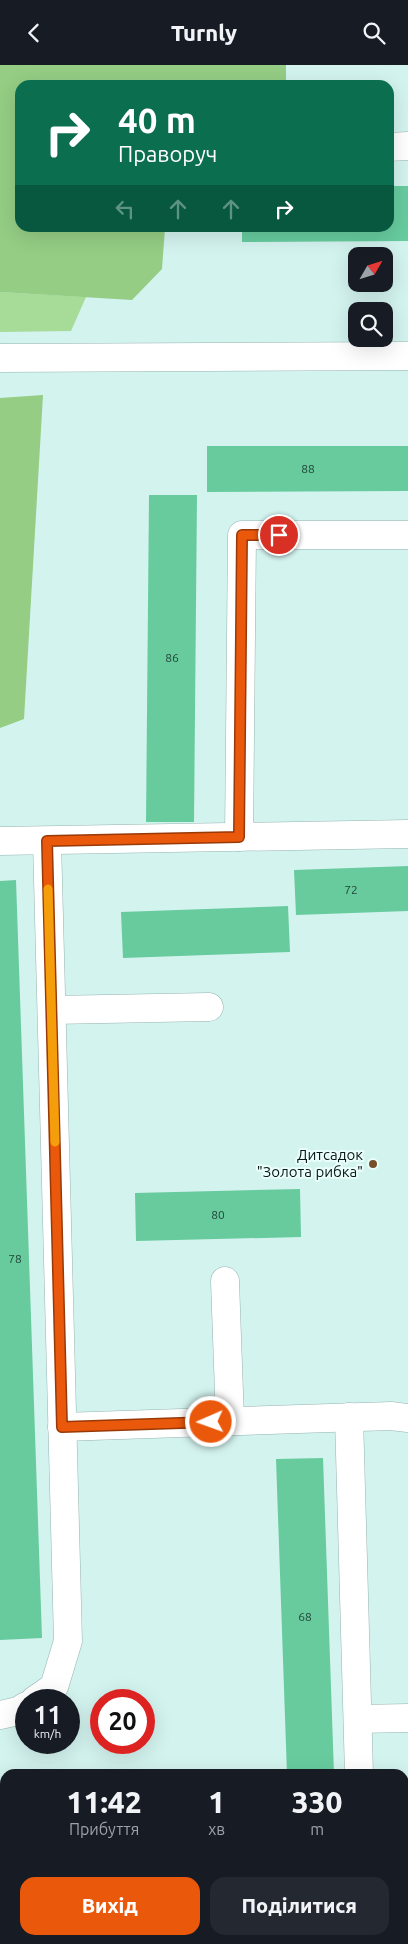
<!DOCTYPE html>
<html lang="uk">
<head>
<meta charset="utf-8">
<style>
	:root { --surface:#171b24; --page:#242831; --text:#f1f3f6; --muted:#9ea1a6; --accent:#ea580c }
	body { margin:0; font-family:Ubuntu,sans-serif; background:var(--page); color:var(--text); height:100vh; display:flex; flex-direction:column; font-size:19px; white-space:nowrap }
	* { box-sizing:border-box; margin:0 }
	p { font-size:16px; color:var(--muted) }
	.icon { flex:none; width:28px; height:28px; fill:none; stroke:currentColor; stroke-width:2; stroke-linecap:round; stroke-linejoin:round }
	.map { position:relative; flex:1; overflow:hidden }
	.sheet { position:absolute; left:0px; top:1704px; width:409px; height:176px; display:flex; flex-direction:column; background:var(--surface); border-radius:15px 15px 0 0; box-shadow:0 5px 20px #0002 }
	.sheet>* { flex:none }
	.hud { position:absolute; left:15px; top:15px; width:379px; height:152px; border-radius:15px; box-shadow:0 5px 20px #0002; background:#0b6e4f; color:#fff; overflow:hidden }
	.needle { width:32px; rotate:51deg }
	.tools { position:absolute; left:348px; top:182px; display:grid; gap:10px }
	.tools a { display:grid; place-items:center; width:45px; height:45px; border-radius:10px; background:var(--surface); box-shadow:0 5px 20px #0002; font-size:25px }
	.speed { position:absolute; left:15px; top:1624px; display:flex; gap:10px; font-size:25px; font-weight:700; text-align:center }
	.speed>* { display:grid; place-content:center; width:65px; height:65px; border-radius:50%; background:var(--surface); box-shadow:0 5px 20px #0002; line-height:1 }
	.speed small { font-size:12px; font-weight:400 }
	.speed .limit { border:8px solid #d22; background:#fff; color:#111 }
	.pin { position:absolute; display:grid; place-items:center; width:42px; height:42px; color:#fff; margin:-21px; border:2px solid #fff; border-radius:50%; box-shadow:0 1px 5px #0007 }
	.me { position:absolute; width:55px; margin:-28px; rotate:268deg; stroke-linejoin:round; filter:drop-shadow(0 0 4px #0008) }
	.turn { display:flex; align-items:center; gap:18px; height:105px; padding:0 20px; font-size:22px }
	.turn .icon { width:65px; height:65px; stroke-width:2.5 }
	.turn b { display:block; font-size:35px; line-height:42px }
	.lanes { display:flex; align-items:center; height:48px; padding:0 20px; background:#0003; justify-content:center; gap:25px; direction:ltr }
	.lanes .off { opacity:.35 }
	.eta { display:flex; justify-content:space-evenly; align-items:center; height:85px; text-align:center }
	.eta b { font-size:30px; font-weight:800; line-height:35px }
	.button { display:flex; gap:10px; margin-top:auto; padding:10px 20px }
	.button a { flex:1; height:58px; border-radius:15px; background:var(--accent); color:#fff; font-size:20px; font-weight:800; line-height:58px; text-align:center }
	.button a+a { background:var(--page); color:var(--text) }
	header { display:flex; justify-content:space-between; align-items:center; height:65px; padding:0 20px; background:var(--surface); font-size:22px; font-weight:800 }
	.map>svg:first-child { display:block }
</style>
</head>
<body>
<header><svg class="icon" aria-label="back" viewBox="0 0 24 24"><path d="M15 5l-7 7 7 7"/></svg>Turnly<svg class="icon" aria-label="search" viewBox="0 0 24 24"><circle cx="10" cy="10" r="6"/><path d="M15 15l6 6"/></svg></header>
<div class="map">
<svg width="408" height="1879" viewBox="0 0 408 1879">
	<rect width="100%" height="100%" fill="#d3f3ef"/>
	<g fill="#a7db98">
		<polygon points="0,227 86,232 71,266 0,267"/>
		<polygon points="0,1746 5,1751 5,1802 0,1807"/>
	</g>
	<g fill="#95cd84">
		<polygon points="0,0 286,0 286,20 20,20 20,162 165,163 162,204 132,235 0,227"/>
		<polygon points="43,330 24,654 0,663 0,333"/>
	</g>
	<g fill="#67cb9e">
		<polygon points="389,121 408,121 408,176 242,177 242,162 389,162"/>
		<polygon points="207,381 408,381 408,426 207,427"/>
		<polygon points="149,430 197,430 194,757 146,757"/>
		<polygon points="408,801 408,846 296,850 294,805"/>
		<polygon points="16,815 42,1573 0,1575 0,816"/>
		<polygon points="288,841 290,887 123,893 121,847"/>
		<polygon points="300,1124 301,1172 136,1176 135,1128"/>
		<polygon points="323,1393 334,1709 287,1709 276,1394"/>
		<rect x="293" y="1875" width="47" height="4"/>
	</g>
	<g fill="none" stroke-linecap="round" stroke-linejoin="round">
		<g stroke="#96b4b0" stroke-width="29">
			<g id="minor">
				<polyline points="389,82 408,81"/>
				<polyline points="0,293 408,291"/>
				<polyline points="239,772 242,470 408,470"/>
				<polyline points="0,776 408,769"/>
				<polyline points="52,945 209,942"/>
				<polyline points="225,1216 230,1356"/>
				<polyline points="349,1352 359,1709"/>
				<polyline points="62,1362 391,1351 408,1353"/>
				<polyline points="35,1635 54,1622 68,1576 47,776"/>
				<polyline points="0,1650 18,1646 26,1641"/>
				<polyline points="358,1654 408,1653"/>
				<polyline points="364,1875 364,1879"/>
				<polyline points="156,1879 200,1877 203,1879"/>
			</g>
		</g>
		<use href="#minor" stroke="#fff" stroke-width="28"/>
	</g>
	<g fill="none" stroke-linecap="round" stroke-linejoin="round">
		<g stroke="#983908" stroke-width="12">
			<polyline id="route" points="211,1357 62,1362 47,776 239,772 242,470 279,470"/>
		</g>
		<use href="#route" stroke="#ea580c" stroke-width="9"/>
		<polyline stroke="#f59e0b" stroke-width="9" points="48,824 55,1077"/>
	</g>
	<circle fill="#74512a" stroke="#eafefb" stroke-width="2" cx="373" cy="1099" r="5"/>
	<g text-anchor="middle" stroke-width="4" stroke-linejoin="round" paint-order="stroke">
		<g font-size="12" fill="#234538">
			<text x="308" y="408">88</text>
			<text x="172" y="597">86</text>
			<text x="351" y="829">72</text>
			<text x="218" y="1154">80</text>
			<text x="15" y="1198">78</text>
			<text x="305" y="1556">68</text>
		</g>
		<g font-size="15" fill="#0c1816" stroke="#eafefb" text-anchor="end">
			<text x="363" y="1095">Дитсадок<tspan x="363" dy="17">"Золота рибка"</tspan></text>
		</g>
	</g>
</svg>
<div class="tools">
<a><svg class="needle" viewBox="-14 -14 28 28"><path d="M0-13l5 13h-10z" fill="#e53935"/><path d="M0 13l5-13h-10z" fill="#9ea1a6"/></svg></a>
<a><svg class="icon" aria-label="search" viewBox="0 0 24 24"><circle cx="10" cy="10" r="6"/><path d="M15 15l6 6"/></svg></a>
</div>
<div class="speed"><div>11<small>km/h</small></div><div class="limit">20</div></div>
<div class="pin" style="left:279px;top:470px;background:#d93025"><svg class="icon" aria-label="arrive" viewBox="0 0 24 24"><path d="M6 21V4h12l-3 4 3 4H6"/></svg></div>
<svg class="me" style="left:211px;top:1357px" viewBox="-20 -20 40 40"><circle r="17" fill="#ea580c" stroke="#fff" stroke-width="3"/><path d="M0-11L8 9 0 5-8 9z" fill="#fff"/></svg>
<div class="hud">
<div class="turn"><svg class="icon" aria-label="right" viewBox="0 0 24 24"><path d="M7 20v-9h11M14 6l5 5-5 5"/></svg><div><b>40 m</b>Праворуч</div></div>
<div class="lanes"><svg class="icon off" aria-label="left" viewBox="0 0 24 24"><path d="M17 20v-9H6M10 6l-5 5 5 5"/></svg><svg class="icon off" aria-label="ahead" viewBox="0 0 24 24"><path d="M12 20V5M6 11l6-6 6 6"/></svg><svg class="icon off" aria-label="ahead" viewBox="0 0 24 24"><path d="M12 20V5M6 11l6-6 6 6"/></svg><svg class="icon" aria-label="right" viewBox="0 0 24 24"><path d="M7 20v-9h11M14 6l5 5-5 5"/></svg></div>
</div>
<section class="sheet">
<div class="eta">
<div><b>11:42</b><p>Прибуття</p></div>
<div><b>1</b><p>хв</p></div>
<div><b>330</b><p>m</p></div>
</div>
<div class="button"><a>Вихід</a><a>Поділитися</a></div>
</section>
</div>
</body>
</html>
